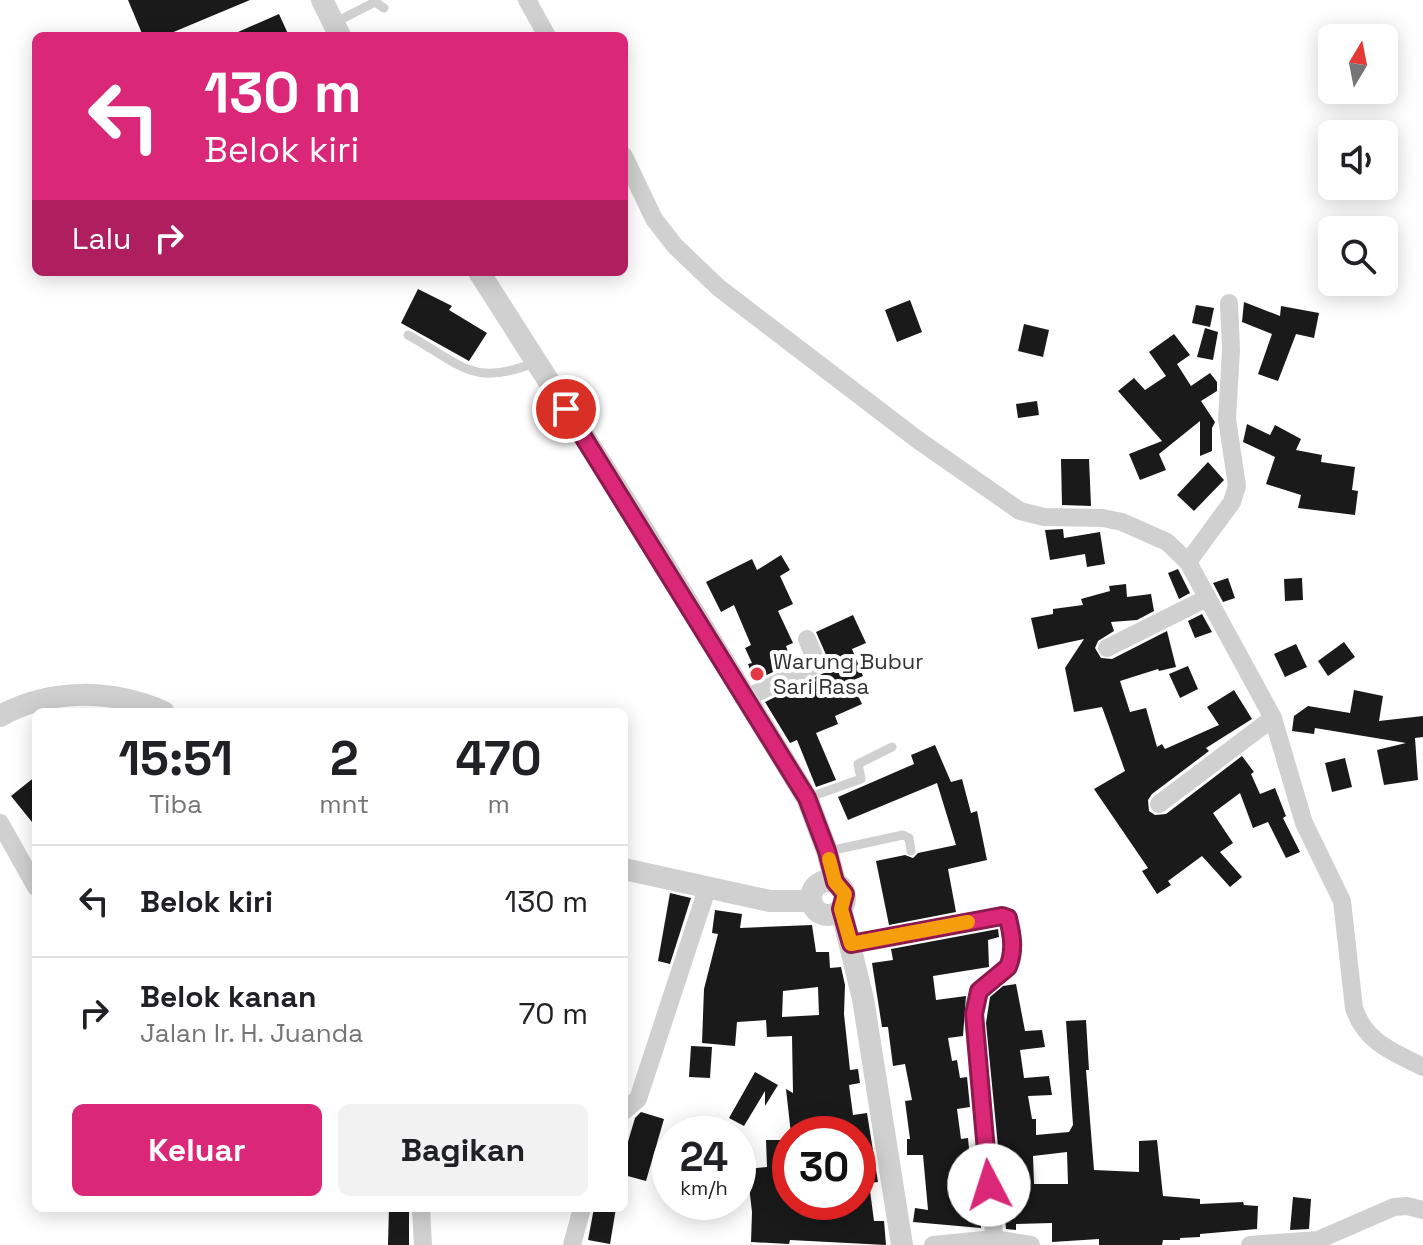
<!DOCTYPE html>
<html lang="id">
<head>
<meta charset="utf-8">
<style>
	:root { --surface:#fff; --page:#f2f2f2; --text:#202124; --muted:#757577; --line:#e0e0e0; --accent:#db2777 }
	body { margin:0; font-family:"Space Grotesk",sans-serif; background:var(--page); color:var(--text); height:100vh; display:flex; flex-direction:column; font-size:30px; white-space:nowrap }
	* { box-sizing:border-box; margin:0 }
	p { font-size:26px; color:var(--muted) }
	.icon { flex:none; width:44px; height:44px; fill:none; stroke:currentColor; stroke-width:2; stroke-linecap:round; stroke-linejoin:round }
	.map { position:relative; flex:1; overflow:hidden }
	.panel { position:absolute; left:32px; top:708px; width:596px; height:504px; display:flex; flex-direction:column; background:var(--surface); border-radius:12px; box-shadow:0 4px 20px #0003 }
	.panel>* { flex:none }
	.top-card { position:absolute; left:32px; top:32px; width:596px; height:244px; border-radius:12px; box-shadow:0 4px 20px #0003; background:#db2777; color:#fff; overflow:hidden }
	.needle { width:52px; rotate:10deg }
	.controls { position:absolute; left:1318px; top:24px; display:grid; gap:16px }
	.controls a { display:grid; place-items:center; width:80px; height:80px; border-radius:12px; background:var(--surface); box-shadow:0 4px 20px #0003; font-size:40px }
	.speed { position:absolute; left:652px; top:1116px; display:flex; gap:16px; font-size:40px; font-weight:700; text-align:center }
	.speed>* { display:grid; place-content:center; width:104px; height:104px; border-radius:50%; background:var(--surface); box-shadow:0 4px 20px #0003; line-height:1 }
	.speed small { font-size:20px; font-weight:400 }
	.speed .limit { border:12px solid #d22; background:#fff; color:#111 }
	.pin { position:absolute; display:grid; place-items:center; width:68px; height:68px; color:#fff; margin:-34px; border:4px solid #fff; border-radius:50%; box-shadow:0 2px 8px #0007 }
	.me { position:absolute; width:88px; margin:-44px; rotate:355deg; stroke-linejoin:round; filter:drop-shadow(0 0 6px #0008) }
	.turn { display:flex; align-items:center; gap:28px; height:168px; padding:0 40px; font-size:36px }
	.turn .icon { width:104px; height:104px; stroke-width:2.5 }
	.turn b { display:block; font-size:56px; line-height:68px }
	.then { display:flex; align-items:center; height:76px; padding:0 40px; background:#0003; gap:16px; font-size:30px }
	.eta { display:flex; justify-content:space-evenly; align-items:center; height:136px; text-align:center }
	.eta b { font-size:48px; font-weight:700; line-height:56px }
	.cta { display:flex; gap:16px; margin-top:auto; padding:16px 40px }
	.cta a { flex:1; height:92px; border-radius:12px; background:var(--accent); color:#fff; font-size:32px; font-weight:700; line-height:92px; text-align:center }
	.cta a+a { background:var(--page); color:var(--text) }
	ul { padding:0; list-style:none }
	li { display:flex; align-items:center; gap:24px; height:112px; padding:0 40px; border-top:2px solid var(--line) }
	li div { flex:1 }
	li b { display:block; font-size:30px }
	li em { font-style:normal }
	.map>svg:first-child { display:block }
</style>
</head>
<body>
<div class="map">
<svg width="1423" height="1245" viewBox="0 0 1423 1245">
	<rect width="100%" height="100%" fill="#fff"/>
	<g fill="#1a1a1a" fill-rule="evenodd">
		<polygon points="128,0 250,0 164,36 143,36"/>
		<polygon points="279,14 289,36 229,36"/>
		<polygon points="418,289 452,306 449,310 487,333 469,361 401,323"/>
		<polygon points="910,300 922,332 897,342 885,310"/>
		<polygon points="1244,302 1280,316 1281,306 1319,313 1314,338 1296,334 1278,381 1258,374 1272,334 1242,322"/>
		<polygon points="1196,305 1214,308 1210,327 1192,323"/>
		<polygon points="1024,324 1049,330 1043,357 1018,351"/>
		<polygon points="1205,328 1218,332 1213,360 1197,357"/>
		<polygon points="1174,334 1190,355 1177,364 1191,386 1210,373 1217,382 1217,391 1201,401 1215,422 1212,428 1212,451 1200,456 1200,421 1159,454 1166,470 1140,480 1129,454 1162,441 1118,391 1134,378 1145,390 1166,376 1149,352"/>
		<polygon points="1037,401 1039,415 1018,418 1016,404"/>
		<polygon points="1247,424 1270,435 1275,425 1301,439 1296,450 1322,455 1321,462 1355,467 1352,490 1358,491 1355,515 1298,508 1301,495 1266,484 1275,457 1243,442"/>
		<polygon points="1061,459 1089,459 1091,506 1062,505"/>
		<polygon points="1208,462 1224,480 1194,511 1177,495"/>
		<polygon points="1063,529 1064,538 1100,532 1105,564 1087,567 1085,554 1050,560 1045,530"/>
		<polygon points="781,555 790,570 780,576 793,604 778,611 793,643 786,646 792,663 754,681 748,664 752,663 745,648 751,645 734,605 721,612 706,582 752,559 757,570"/>
		<polygon points="1178,569 1190,593 1179,599 1168,573"/>
		<polygon points="1228,578 1235,598 1223,602 1213,583"/>
		<polygon points="1302,578 1303,600 1285,601 1284,579"/>
		<polygon points="1126,584 1127,597 1151,594 1154,611 1137,620 1111,622 1114,631 1098,641 1095,648 1101,658 1112,659 1167,631 1176,667 1159,671 1158,669 1120,681 1130,712 1146,708 1157,747 1162,744 1165,749 1219,725 1207,707 1234,690 1252,719 1206,748 1209,751 1152,794 1148,800 1149,811 1155,815 1166,814 1242,756 1254,772 1251,774 1260,794 1275,788 1286,816 1283,818 1300,852 1286,858 1268,822 1253,828 1240,793 1213,813 1233,843 1220,852 1242,877 1230,887 1202,856 1168,881 1171,885 1157,894 1142,871 1148,868 1094,789 1125,771 1102,707 1074,712 1065,668 1084,639 1038,649 1031,618 1053,614 1053,609 1083,605 1081,599 1110,591 1109,586"/>
		<polygon points="1202,614 1212,632 1195,638 1188,621"/>
		<polygon points="853,615 866,643 852,649 863,676 851,681 862,704 835,716 838,724 816,733 836,780 816,787 797,740 790,743 765,702 824,673 827,657 816,632"/>
		<polygon points="1344,642 1355,657 1328,676 1318,661"/>
		<polygon points="1296,644 1307,667 1285,677 1274,654"/>
		<polygon points="1188,666 1198,689 1180,698 1169,674"/>
		<polygon points="1354,690 1383,696 1379,721 1423,716 1423,737 1415,738 1418,780 1384,785 1377,750 1406,743 1315,728 1314,734 1292,731 1294,716 1308,706 1350,713"/>
		<polygon points="935,745 951,782 962,779 971,813 977,811 987,860 948,869 956,912 889,925 876,861 905,855 913,858 918,853 956,845 937,783 848,820 838,797 914,764 911,755"/>
		<polygon points="1345,758 1352,787 1332,792 1325,763"/>
		<polygon points="36,776 36,827 11,796"/>
		<polygon points="670,893 691,898 670,964 658,961"/>
		<path d="M715 910 742 914 740 928 812 925 816 952H829L830 968 841 967 845 985 844 1014 850 1070 858 1069 860 1083 849 1085 853 1115 867 1113 878 1182 869 1183 874 1221H884L886 1245 790 1240 789 1244 751 1242 752 1212 747 1169 767 1167 766 1140H790V1180H787L790 1202H858V1134H791L786 1089 793 1093 792 1036 767 1037 766 1020 737 1022 735 1046 702 1043 704 989 718 934 712 933ZM818 987 819 1015 782 1017 783 991Z"/>
		<polygon points="998,929 999,937 988,940 989,967 933,976 936,1000 966,996 963,1036 948,1038 952,1061 957,1060 960,1078 967,1077 970,1107 957,1109 961,1139 968,1138 970,1159 975,1159 981,1228 913,1222 915,1208 928,1210 923,1155 907,1155 907,1139 910,1139 905,1101 912,1100 905,1064 893,1066 888,1027 882,1027 872,963 893,960 891,949"/>
		<path d="M1016 984 1025 1031 1042 1030 1045 1047 1020 1050 1024 1078 1049 1076 1052 1095 1028 1096 1032 1119H1036V1135L1069 1132 1073 1125 1066 1021 1086 1020 1089 1070H1086L1094 1170 1139 1172V1141L1157 1140 1163 1196 1200 1199V1204L1243 1202 1244 1205 1258 1206 1257 1229 1200 1234V1237L1180 1238V1240H1163L1162 1245H1099V1239L1052 1242V1223L1016 1224V1230L1006 1229 986 1023 990 997 1003 986ZM1067 1152 1068 1184H1034L1033 1156Z"/>
		<polygon points="691,1046 712,1047 710,1078 689,1077"/>
		<polygon points="755,1072 778,1085 765,1106 765,1091 744,1126 729,1118"/>
		<polygon points="641,1112 664,1119 646,1181 624,1175 624,1155 635,1118"/>
		<polygon points="1293,1197 1311,1199 1309,1229 1290,1230"/>
		<polygon points="389,1208 409,1208 409,1245 388,1245"/>
		<polygon points="594,1208 616,1208 610,1244 588,1240"/>
	</g>
	<g fill="none" stroke-linecap="round" stroke-linejoin="round">
		<g stroke="#d0d0d0" stroke-width="9">
			<polyline points="334,23 375,2 384,8"/>
			<path d="M408 335C462 365 474 388 536 362"/>
			<polyline points="807,798 861,779 858,764 892,747"/>
			<polyline points="829,851 903,835 909,838 911,851"/>
		</g>
		<g stroke="#d0d0d0" stroke-width="18">
			<polyline points="527,0 547,36"/>
			<path d="M624 156 654 219 675 246 719 288 918 440 1020 511 1044 517 1103 518 1122 522 1167 542 1188 562 1273 718 1304 823 1342 901 1354 1008C1365 1042 1393 1052 1423 1067"/>
			<polyline points="1188,562 1232,502 1237,486 1227,419 1231,350 1229,303"/>
			<polyline points="1107,648 1207,598"/>
			<polyline points="744,699 815,665 816,661 807,639"/>
			<polyline points="1159,804 1273,718"/>
			<polyline points="0,823 36,887"/>
			<path d="M851 944 1002 916 1008 918C1011 935 1015 950 1008 967L979 991 974 1023 995 1245"/>
			<polyline points="624,1111 638,1099 708,886"/>
			<polyline points="421,1208 423,1245"/>
			<polyline points="572,1245 582,1208"/>
			<polyline points="933,1245 994,1239 1031,1245"/>
			<polyline points="1250,1245 1318,1240 1394,1207 1407,1206 1423,1210"/>
		</g>
		<g stroke="#d0d0d0" stroke-width="22">
			<polyline points="322,0 340,36"/>
			<polyline points="479,272 636,518 807,798 827,851 835,882"/>
			<path d="M0 716C51 688 111 689 164 712"/>
			<polyline points="624,869 770,901 811,901"/>
			<circle cx="828" cy="898" r="17"/>
			<polyline points="841,909 863,999 902,1245"/>
		</g>
	</g>
	<g fill="none" stroke-linecap="round" stroke-linejoin="round">
		<g stroke="#8e194d" stroke-width="20">
			<path id="route" d="M566 409 807 798 827 851 835 882 845 894 841 909 851 944 1002 916 1008 918C1012 935 1015 950 1008 967L979 991 974 1014 989 1185"/>
		</g>
		<use href="#route" stroke="#db2777" stroke-width="14"/>
		<polyline stroke="#f59e0b" stroke-width="14" points="829,859 835,882 845,894 841,909 851,944 968,922"/>
	</g>
	<circle fill="#e63946" stroke="#fff" stroke-width="3" cx="757" cy="674" r="8"/>
	<g text-anchor="middle" stroke-width="8" stroke-linejoin="round" paint-order="stroke">
		<g font-size="22" fill="#333" stroke="#fff" text-anchor="start">
			<text x="773" y="669">Warung Bubur<tspan x="773" dy="25">Sari Rasa</tspan></text>
		</g>
	</g>
</svg>
<div class="controls">
<a><svg class="needle" viewBox="-14 -14 28 28"><path d="M0-13l5 13h-10z" fill="#e53935"/><path d="M0 13l5-13h-10z" fill="#757577"/></svg></a>
<a><svg class="icon" aria-label="sound" viewBox="0 0 24 24"><path d="M4 9h4l5-4v14l-5-4H4zM17 9q2 3 0 6"/></svg></a>
<a><svg class="icon" aria-label="search" viewBox="0 0 24 24"><circle cx="10" cy="10" r="6"/><path d="M15 15l6 6"/></svg></a>
</div>
<div class="speed"><div>24<small>km/h</small></div><div class="limit">30</div></div>
<div class="pin" style="left:566px;top:409px;background:#d93025"><svg class="icon" aria-label="arrive" viewBox="0 0 24 24"><path d="M6 21V4h12l-3 4 3 4H6"/></svg></div>
<svg class="me" style="left:989px;top:1185px" viewBox="-20 -20 40 40"><circle r="19" fill="#fff"/><path d="M0-13L10 11 0 6-10 11z" fill="#db2777"/></svg>
<div class="top-card">
<div class="turn"><svg class="icon" aria-label="left" viewBox="0 0 24 24"><path d="M17 20v-9H6M10 6l-5 5 5 5"/></svg><div><b>130 m</b>Belok kiri</div></div>
<div class="then">Lalu<svg class="icon" aria-label="right" viewBox="0 0 24 24"><path d="M7 20v-9h11M14 6l5 5-5 5"/></svg></div>
</div>
<section class="panel">
<div class="eta">
<div><b>15:51</b><p>Tiba</p></div>
<div><b>2</b><p>mnt</p></div>
<div><b>470</b><p>m</p></div>
</div>
<ul>
<li><svg class="icon" aria-label="left" viewBox="0 0 24 24"><path d="M17 20v-9H6M10 6l-5 5 5 5"/></svg><div><b>Belok kiri</b></div><em>130 m</em></li>
<li><svg class="icon" aria-label="right" viewBox="0 0 24 24"><path d="M7 20v-9h11M14 6l5 5-5 5"/></svg><div><b>Belok kanan</b><p>Jalan Ir. H. Juanda</p></div><em>70 m</em></li>
</ul>
<div class="cta"><a>Keluar</a><a>Bagikan</a></div>
</section>
</div>
</body>
</html>
